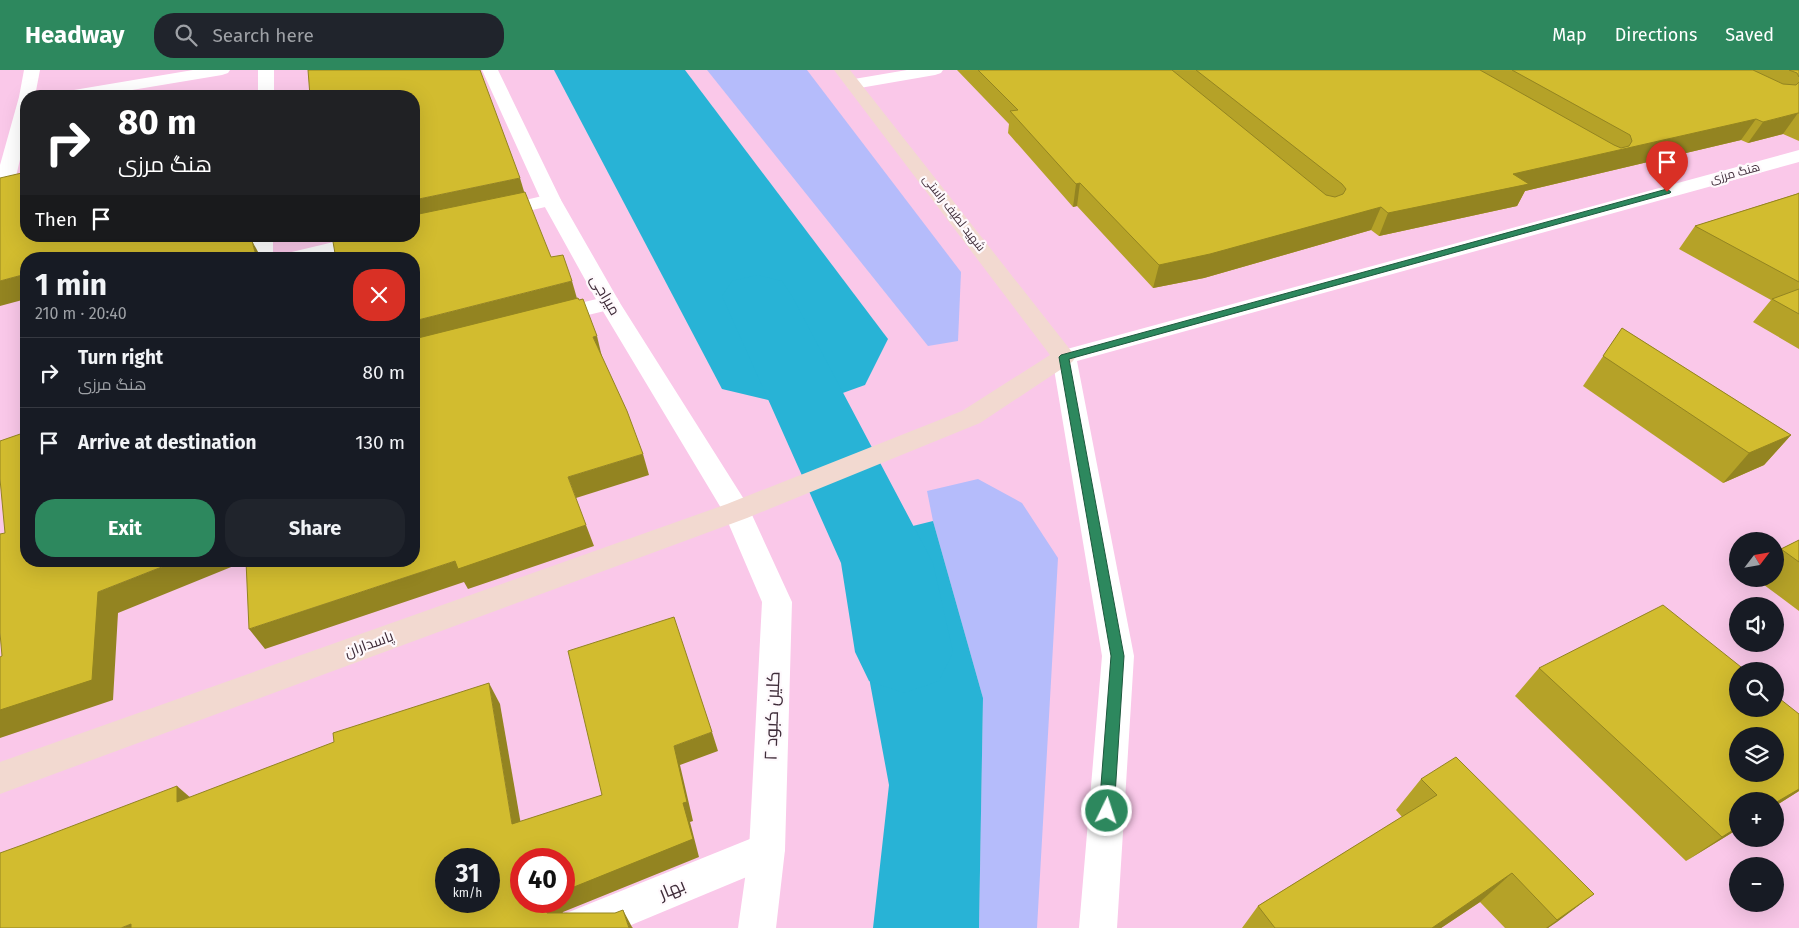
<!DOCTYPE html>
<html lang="en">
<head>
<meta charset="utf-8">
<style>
	:root { --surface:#171b24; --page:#20242c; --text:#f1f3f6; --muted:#9ea1a6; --line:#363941; --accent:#2d885e }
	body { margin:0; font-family:"Fira Sans",Cairo,sans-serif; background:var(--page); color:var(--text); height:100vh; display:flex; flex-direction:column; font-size:19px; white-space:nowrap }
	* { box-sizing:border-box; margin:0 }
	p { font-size:16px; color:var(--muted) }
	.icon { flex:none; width:28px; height:28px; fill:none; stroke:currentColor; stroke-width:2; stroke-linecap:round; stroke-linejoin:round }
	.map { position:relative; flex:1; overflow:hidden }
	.details { position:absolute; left:20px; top:182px; width:400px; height:315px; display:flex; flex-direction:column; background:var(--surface); border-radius:20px; box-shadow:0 5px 20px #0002 }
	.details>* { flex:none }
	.guide { position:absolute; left:20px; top:20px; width:400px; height:152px; border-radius:20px; box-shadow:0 5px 20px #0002; background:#202124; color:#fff; overflow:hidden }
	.needle { width:32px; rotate:59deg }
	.controls { position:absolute; left:1729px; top:462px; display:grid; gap:10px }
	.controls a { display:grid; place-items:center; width:55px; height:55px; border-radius:50%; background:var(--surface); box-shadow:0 5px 20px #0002; font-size:25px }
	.speed { position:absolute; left:435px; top:778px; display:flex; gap:10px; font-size:25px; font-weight:700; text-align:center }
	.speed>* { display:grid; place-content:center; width:65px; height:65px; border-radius:50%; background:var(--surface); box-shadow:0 5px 20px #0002; line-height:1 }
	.speed small { font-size:12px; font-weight:400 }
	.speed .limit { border:8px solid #d22; background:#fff; color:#111 }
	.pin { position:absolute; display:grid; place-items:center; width:42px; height:42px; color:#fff; margin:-51px -21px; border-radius:50% 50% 50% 0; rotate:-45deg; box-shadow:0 0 5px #0007 }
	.pin .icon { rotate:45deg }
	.me { position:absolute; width:55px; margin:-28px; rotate:4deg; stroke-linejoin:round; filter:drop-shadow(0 0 4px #0008) }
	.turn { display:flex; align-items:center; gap:18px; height:105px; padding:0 15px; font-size:22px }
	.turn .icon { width:65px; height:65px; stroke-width:2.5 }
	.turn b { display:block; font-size:35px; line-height:42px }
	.then { display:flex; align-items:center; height:48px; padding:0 15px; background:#0003; gap:10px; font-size:19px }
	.round { display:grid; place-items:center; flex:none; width:52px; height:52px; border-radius:20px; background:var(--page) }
	.summary { display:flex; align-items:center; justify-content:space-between; height:85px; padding:0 15px }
	h1 { font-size:30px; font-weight:700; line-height:38px }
	.action { display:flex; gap:10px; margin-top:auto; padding:10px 15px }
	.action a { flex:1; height:58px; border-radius:20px; background:var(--accent); color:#fff; font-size:20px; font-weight:700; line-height:58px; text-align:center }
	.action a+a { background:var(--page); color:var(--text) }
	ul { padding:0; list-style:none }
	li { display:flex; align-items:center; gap:15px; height:70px; padding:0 15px; border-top:1px solid var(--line) }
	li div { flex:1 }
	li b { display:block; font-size:19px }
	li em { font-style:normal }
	header { display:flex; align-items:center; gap:30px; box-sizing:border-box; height:70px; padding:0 25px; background:var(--accent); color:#fff }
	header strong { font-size:24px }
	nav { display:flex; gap:28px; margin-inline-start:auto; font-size:18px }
	.search { width:350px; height:45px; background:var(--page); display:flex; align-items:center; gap:12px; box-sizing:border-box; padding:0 18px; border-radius:20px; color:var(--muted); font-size:19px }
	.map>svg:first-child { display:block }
</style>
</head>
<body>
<header>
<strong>Headway</strong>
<div class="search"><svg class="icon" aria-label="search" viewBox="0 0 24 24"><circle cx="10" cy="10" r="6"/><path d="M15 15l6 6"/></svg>Search here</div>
<nav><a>Map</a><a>Directions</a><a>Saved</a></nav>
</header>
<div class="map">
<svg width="1799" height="858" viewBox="0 0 1799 858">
	<rect width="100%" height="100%" fill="#fac8e9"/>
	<g fill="#b5bcfb">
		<polygon points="707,0 807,0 961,202 958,271 928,276"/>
		<polygon points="978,409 1022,433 1058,488 1037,858 979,858 983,628 933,451 927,421"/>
	</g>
	<g fill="#28b3d6">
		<polygon points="554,0 685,0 888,269 865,315 801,338 722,319"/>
		<polygon points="933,451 983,628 979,858 873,858 889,715 844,473"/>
	</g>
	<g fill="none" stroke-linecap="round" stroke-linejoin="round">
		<polygon fill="#28b3d6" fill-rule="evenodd" points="757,205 782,211 792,226 933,493 953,582 939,611 904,623 869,611 855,582 841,493 722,226 732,211"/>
		<g fill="#fff" fill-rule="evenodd">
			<polygon points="24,0 40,0 35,26 26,26 26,64 10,132 7,136 0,138 0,95 19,27"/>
			<polygon points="193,0 230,0 228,3 222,5 96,26 60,26 62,22 68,21"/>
			<rect x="258" y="0" width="16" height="26"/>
			<polygon points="907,0 943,0 941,3 935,5 854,19 848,18 846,14 848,10 854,9"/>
			<polygon points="551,124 558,126 561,130 558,134 494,149 487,147 484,143 487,139"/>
			<polygon points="253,166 273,166 273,189 251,189"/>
			<polygon points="359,166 397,166 394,170 315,189 276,189 279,185"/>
			<polygon points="609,226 617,228 620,233 617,238 551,254 543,252 540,247 543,242"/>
			<polygon points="767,762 780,767 785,780 780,793 624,858 559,858 564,844"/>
		</g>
		<g fill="#fff" fill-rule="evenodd">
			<polygon points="482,0 498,0 561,130 620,233 747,434 792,532 785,780 776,858 738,858 749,780 762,532 724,443 598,233 541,130"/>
			<polygon points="1799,80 1799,92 1077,291 1134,586 1117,858 1079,858 1102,586 1052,287 1056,282"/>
		</g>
		<polygon fill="#f2d9d0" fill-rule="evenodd" points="834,0 850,0 1072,282 1076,287 1072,292 980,353 747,448 0,724 0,692 727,434 962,341 1050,285"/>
	</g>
	<g fill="#b5a228">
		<polygon points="957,0 1799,0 1799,71 1783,64 1748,73 1741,70 1525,121 1517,136 1379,166 1371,160 1204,208 1153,218 1077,136 1073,137 1008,63 1009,54"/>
		<polygon points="1799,123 1799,279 1753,252 1771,230 1679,179 1695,156"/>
		<polygon points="1622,258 1791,365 1764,395 1723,413 1583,316"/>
		<polygon points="1799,470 1799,541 1756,509 1775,509 1775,486 1781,479"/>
		<polygon points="1539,598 1799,644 1799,721 1775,736 1775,731 1738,759 1686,791 1515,626"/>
		<polygon points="1421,709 1594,824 1548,858 1505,858 1480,832 1441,858 1242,858 1258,836 1402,747 1396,740"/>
	</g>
	<g fill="#938421">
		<polygon points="1798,43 1783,64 1748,73 1763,52"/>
		<polygon points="1756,49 1741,70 1525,121 1517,136 1379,166 1388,143 1513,104"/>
		<polygon points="520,108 526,128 414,152 414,130"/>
		<polygon points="1080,113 1077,136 1073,137 1076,114"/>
		<polygon points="1381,137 1371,160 1204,208 1153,218 1159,195"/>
		<polygon points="238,166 251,166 249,189 238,169"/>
		<polygon points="252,171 262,189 257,189"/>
		<polygon points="364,186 365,189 352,189"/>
		<polygon points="26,204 26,229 0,236 0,211"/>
		<polygon points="572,211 578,232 414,274 414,251"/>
		<polygon points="597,266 602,287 593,267"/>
		<polygon points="1791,365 1764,395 1723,413 1749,383"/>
		<polygon points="643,384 649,405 576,428 568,407"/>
		<polygon points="586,455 594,476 468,519 464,512 265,579 249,559 455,491"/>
		<polygon points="177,491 246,491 118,543 113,630 0,668 0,640 98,522"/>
		<polygon points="489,613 500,634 524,772 512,754"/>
		<polygon points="712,662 718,681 680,695 693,751 690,752 699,787 563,842 557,857 546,841 550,831 564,831 564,821 683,733 674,676"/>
		<polygon points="177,716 199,735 177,732"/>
		<polygon points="1799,719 1799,721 1775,736 1775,733"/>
		<polygon points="1738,757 1738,759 1686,791 1722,767"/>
		<polygon points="1512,803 1480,832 1441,858 1432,858"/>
		<polygon points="1594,824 1557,852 1548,858 1546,858"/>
		<polygon points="623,840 632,857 633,858 629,858"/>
		<polygon points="131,854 138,858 121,858"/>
	</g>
	<g fill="#d2bc2f" stroke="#938421" fill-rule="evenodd">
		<polygon points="308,0 480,0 520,108 414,130 414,26 310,26"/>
		<polygon points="978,0 1172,0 1326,125 1335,127 1343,124 1346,119 1342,114 1196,0 1480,0 1614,75 1621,78 1629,76 1632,71 1630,65 1512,0 1753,0 1783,14 1796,15 1799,12 1799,43 1798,43 1763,52 1756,49 1513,104 1529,114 1388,143 1381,137 1210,184 1159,195 1080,113 1076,114 1010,41 1018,40"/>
		<polygon points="1789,0 1799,0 1799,7 1797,3"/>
		<polygon points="228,24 228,26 216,26"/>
		<polygon points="26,102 26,166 238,166 238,169 240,171 252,171 257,189 26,189 26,204 0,211 0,108"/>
		<polygon points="525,122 551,187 563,185 572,211 414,251 414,189 364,189 364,186 352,189 336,189 332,166 414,166 414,145"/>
		<polygon points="1799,123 1799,212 1695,156 1797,124"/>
		<polygon points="1799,219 1799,244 1772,229"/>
		<polygon points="578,228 579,230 583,229 597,266 593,267 627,341 643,384 568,407 586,455 458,499 455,491 249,559 246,491 414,491 414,390 419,389 414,368 414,269"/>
		<polygon points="1622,258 1791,365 1749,383 1603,286"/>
		<polygon points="26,362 26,491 177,491 98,522 92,610 0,640 0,587 2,586 0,563 0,464 5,463 0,409 0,371"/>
		<polygon points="1799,470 1799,492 1781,479"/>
		<path d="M1663 535 1746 601H1738V639H1775V625L1799 644V719L1775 733V731H1738V757L1722 767 1539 598ZM1738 666H1775V704H1738Z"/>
		<path d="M674 547 712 662 674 676 687 732 683 733 693 769 564 821V789H521V831H550L546 841 547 843H615L623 840 629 858H131V854L121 858H0V783L25 774 177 716V732L334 672 333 663 489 613 512 754 602 725 568 581ZM446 789H489V831H446Z"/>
		<polygon points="1456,687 1594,824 1557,850 1512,803 1432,858 1275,858 1258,836 1437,725 1421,709"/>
	</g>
	<polygon fill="#2d885e" stroke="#1d583d" points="1667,119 1671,122 1670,123 1069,289 1124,586 1114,741 1112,746 1107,748 1102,746 1099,741 1111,586 1059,287 1061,285"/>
	<g text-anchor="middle" stroke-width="4.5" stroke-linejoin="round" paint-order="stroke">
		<g font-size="12" fill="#3f2c39" stroke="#fef9fc">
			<text transform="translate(1735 103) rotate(-15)" y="4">هنگ مرزی</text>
			<text transform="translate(954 143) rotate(52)" y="4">شهید لطیف راستی</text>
		</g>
		<g font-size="15" fill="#3f2c39" stroke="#fef9fc">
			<text transform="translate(605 225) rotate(60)" y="5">میراجی</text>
			<text transform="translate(369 574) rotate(-20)" y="5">پاسداران</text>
		</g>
		<g font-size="18" fill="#3f2c39" stroke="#fef9fc">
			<text transform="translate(772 646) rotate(-88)" y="6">کلین کبود ۲</text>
			<text transform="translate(672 819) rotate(-22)" y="6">بهار</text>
		</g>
	</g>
</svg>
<div class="controls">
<a><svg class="needle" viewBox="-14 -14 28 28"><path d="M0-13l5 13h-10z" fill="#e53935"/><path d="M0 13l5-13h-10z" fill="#9ea1a6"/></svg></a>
<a><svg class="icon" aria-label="sound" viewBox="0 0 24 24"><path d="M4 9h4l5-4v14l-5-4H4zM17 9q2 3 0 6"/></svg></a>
<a><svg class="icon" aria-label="search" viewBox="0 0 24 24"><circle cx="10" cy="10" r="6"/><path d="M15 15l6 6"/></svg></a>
<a><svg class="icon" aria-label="layers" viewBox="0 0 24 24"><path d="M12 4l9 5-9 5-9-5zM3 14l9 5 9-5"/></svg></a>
<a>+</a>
<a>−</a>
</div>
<div class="speed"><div>31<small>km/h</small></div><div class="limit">40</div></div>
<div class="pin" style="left:1667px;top:122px;background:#d93025"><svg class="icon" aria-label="arrive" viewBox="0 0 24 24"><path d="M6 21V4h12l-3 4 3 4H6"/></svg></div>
<svg class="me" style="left:1107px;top:741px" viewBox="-20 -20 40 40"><circle r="17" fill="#2d885e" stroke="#fff" stroke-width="3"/><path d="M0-11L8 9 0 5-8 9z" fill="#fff"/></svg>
<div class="guide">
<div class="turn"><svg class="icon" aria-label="right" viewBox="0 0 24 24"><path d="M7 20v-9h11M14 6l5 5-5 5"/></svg><div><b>80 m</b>هنگ مرزی</div></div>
<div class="then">Then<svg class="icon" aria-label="arrive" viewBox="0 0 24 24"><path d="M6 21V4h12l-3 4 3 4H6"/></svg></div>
</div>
<section class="details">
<div class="summary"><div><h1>1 min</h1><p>210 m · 20:40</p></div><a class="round" style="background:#d93025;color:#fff"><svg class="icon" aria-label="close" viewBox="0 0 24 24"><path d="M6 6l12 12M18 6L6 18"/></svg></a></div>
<ul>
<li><svg class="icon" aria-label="right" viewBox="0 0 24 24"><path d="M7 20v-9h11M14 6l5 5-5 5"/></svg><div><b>Turn right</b><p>هنگ مرزی</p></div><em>80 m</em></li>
<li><svg class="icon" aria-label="arrive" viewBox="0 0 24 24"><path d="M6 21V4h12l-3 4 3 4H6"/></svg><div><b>Arrive at destination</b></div><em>130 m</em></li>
</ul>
<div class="action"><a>Exit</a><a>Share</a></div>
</section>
</div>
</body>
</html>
